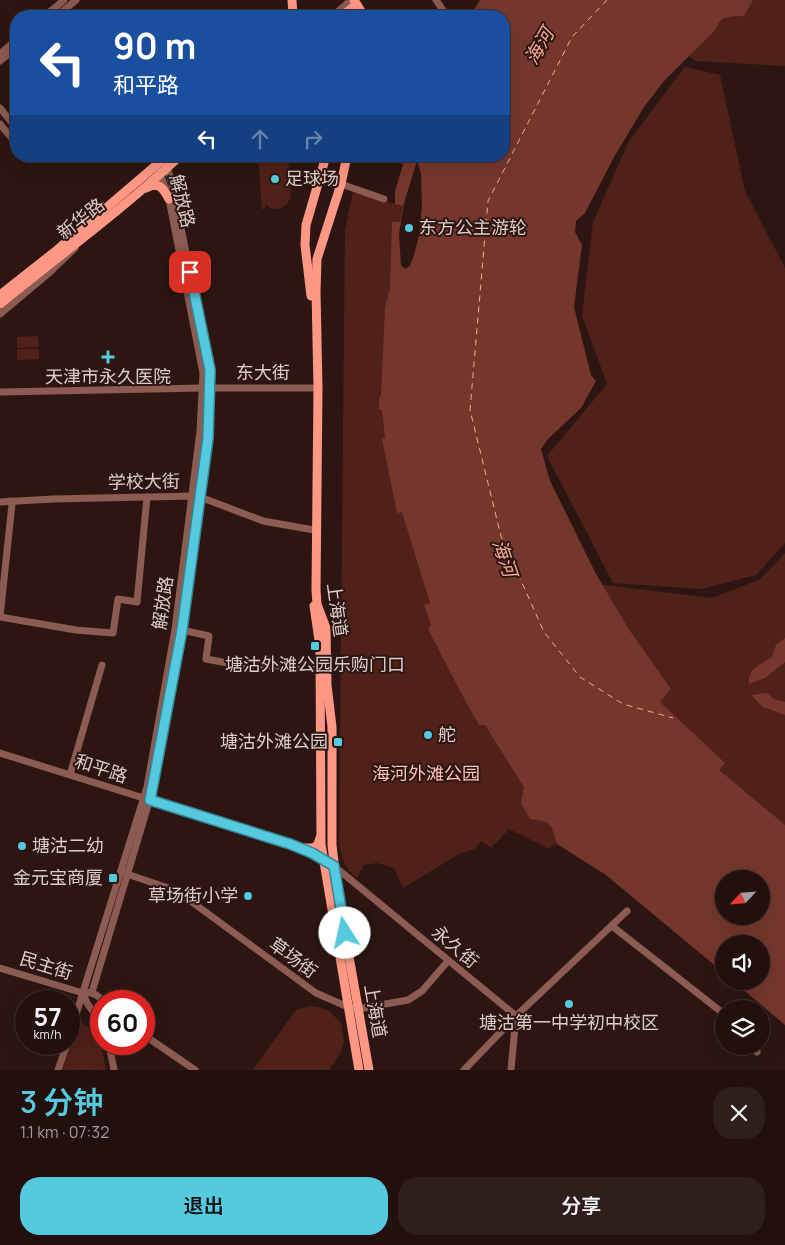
<!DOCTYPE html>
<html lang="zh">
<head>
<meta charset="utf-8">
<style>
	:root { --surface:#22100e; --page:#2e1e1c; --text:#f1f3f6; --muted:#a29d9e; --line:#3f302e; --accent:#55cadf }
	body { margin:0; font-family:Manrope,"Noto Sans SC",sans-serif; background:var(--page); color:var(--text); height:100vh; display:flex; flex-direction:column; font-size:19px; white-space:nowrap }
	* { box-sizing:border-box; margin:0 }
	p { font-size:16px; color:var(--muted) }
	.icon { flex:none; width:28px; height:28px; fill:none; stroke:currentColor; stroke-width:2; stroke-linecap:round; stroke-linejoin:round }
	.map { position:relative; height:1070px; overflow:hidden }
	.sheet { display:flex; flex-direction:column; background:var(--surface); flex:1 }
	.sheet>* { flex:none }
	.banner { position:absolute; left:10px; top:10px; width:500px; height:152px; border-radius:20px; box-shadow:0 5px 20px #0002,0 0 0 1px var(--line); background:#1a4fa0; color:#fff; overflow:hidden }
	.needle { width:32px; rotate:244deg }
	.tools { position:absolute; left:715px; top:870px; display:grid; gap:10px }
	.tools a { display:grid; place-items:center; width:55px; height:55px; border-radius:50%; background:var(--surface); box-shadow:0 5px 20px #0002,0 0 0 1px var(--line); font-size:25px }
	.speed { position:absolute; left:15px; top:990px; display:flex; gap:10px; font-size:25px; font-weight:700; text-align:center }
	.speed>* { display:grid; place-content:center; width:65px; height:65px; border-radius:50%; background:var(--surface); box-shadow:0 5px 20px #0002,0 0 0 1px var(--line); line-height:1 }
	.speed small { font-size:12px; font-weight:400 }
	.speed .limit { border:8px solid #d22; background:#fff; color:#111 }
	.pin { position:absolute; display:grid; place-items:center; width:42px; height:42px; color:#fff; margin:-21px; border-radius:10px; box-shadow:0 2px 8px #0006 }
	.me { position:absolute; width:55px; margin:-28px; rotate:350deg; stroke-linejoin:round; filter:drop-shadow(0 0 4px #0008) }
	.turn { display:flex; align-items:center; gap:18px; height:105px; padding:0 20px; font-size:22px }
	.turn .icon { width:65px; height:65px; stroke-width:2.5 }
	.turn b { display:block; font-size:35px; line-height:42px }
	.lanes { display:flex; align-items:center; height:48px; padding:0 20px; background:#0003; justify-content:center; gap:25px; direction:ltr }
	.lanes .off { opacity:.35 }
	.round { display:grid; place-items:center; flex:none; width:52px; height:52px; border-radius:20px; background:var(--page) }
	.overview { display:flex; align-items:center; justify-content:space-between; height:85px; padding:0 20px }
	h1 { font-size:30px; font-weight:600; line-height:38px; color:var(--accent) }
	.action { display:flex; gap:10px; margin-top:auto; padding:10px 20px }
	.action a { flex:1; height:58px; border-radius:20px; background:var(--accent); color:#111; font-size:20px; font-weight:600; line-height:58px; text-align:center }
	.action a+a { background:var(--page); color:var(--text) }
	.map>svg:first-child { display:block }
</style>
</head>
<body>
<div class="map">
<svg width="785" height="1070" viewBox="0 0 785 1070">
	<rect width="100%" height="100%" fill="#2d1612"/>
	<g fill="#502119">
		<polygon points="725,0 785,0 785,66 695,61 689,56"/>
		<polygon points="685,67 720,75 745,191 785,268 785,543 756,575 701,589 613,583 547,456 607,384 582,315 593,222 629,141"/>
		<path d="M258 156H288L291 197C286 209 275 213 265 204V209H262Z"/>
		<path d="M353 192 409 208 561 840 549 849 509 829 491 848 481 841 475 849 459 854 403 888 394 868 377 863 364 865 357 878C344 868 341 857 339 841L345 230Z"/>
		<polygon points="38,336 39,347 17,348 17,337"/>
		<polygon points="17,349 39,349 39,359 17,360"/>
		<polygon points="785,553 785,832 722,778 654,699 597,584 712,598 759,580"/>
		<polygon points="310,1006 318,1007 329,1011 341,1023 344,1041 341,1052 329,1070 253,1070 296,1010"/>
		<polygon points="78,1022 82,1023 100,1036 106,1070 62,1070"/>
	</g>
	<g fill="#75372c" fill-rule="evenodd">
		<path d="M480 0H753L744 16C729 17 722 14 715 30L664 81 644 107 614 157 585 213 576 221 575 232 582 245 574 307 591 375 596 381 581 408 548 439 541 449 550 481 596 574 630 631 671 689 660 702 725 763 719 770 785 825V1025L733 981H761V944H724V973L606 875 557 844C550 822 553 822 530 819L521 803 524 787 485 725H479L460 691 428 629 431 625 424 605 430 603 402 512 397 513 382 439 385 438 382 410 379 409V399L381 395 385 308 390 288 392 222H400L403 206 395 204V191L403 165 400 161 399 156H504V16H470ZM724 879H761V916H724Z"/>
		<path d="M785 638V662L765 678 749 684C747 668 762 664 772 657L776 645Z"/>
		<polygon points="767,693 774,699 785,702 785,715 763,707 751,695"/>
	</g>
	<polygon fill="#2d1612" points="417,161 421,173 422,207 419,236 414,255 410,266 405,269 401,265 399,234 404,203"/>
	<g fill="none" stroke-linecap="round" stroke-linejoin="round">
		<polyline stroke="#f7a999" stroke-width="1" stroke-dasharray="6 5" stroke-linecap="butt" points="607,0 572,37 488,201 470,410 501,536 544,632 580,677 623,704 673,718"/>
		<g stroke="#8c5b51" stroke-width="7">
			<polyline points="436,0 447,16"/>
			<polyline points="45,16 64,0"/>
			<polyline points="57,16 76,0"/>
			<polyline points="333,16 351,0"/>
			<polyline points="0,54 16,40"/>
			<polyline points="0,61 16,48"/>
			<polyline points="0,108 16,128"/>
			<polyline points="0,124 16,143"/>
			<polyline points="341,184 384,199"/>
			<polyline points="0,314 49,273 75,248"/>
			<polyline points="0,392 203,388 316,388"/>
			<polyline points="10,501 12,504 0,617 76,630 113,633 118,599 137,602 147,497"/>
			<polyline points="0,502 53,499 193,496 208,500 263,521 314,530"/>
			<polyline points="182,630 209,636 206,659 244,666 320,666"/>
			<polyline points="0,753 290,844 312,853 334,866 516,1016 511,1070"/>
			<polyline points="70,775 102,665"/>
			<polyline points="124,873 177,891 316,993 348,1007 358,1009 408,1000 422,991 448,961"/>
			<polyline points="612,926 724,1014"/>
			<path d="M0 968 83 993C92 991 98 995 103 1001"/>
			<polyline points="92,992 153,789 182,630 208,437 210,370 174,194 169,173 164,164"/>
			<polyline points="83,993 87,1003 101,1023"/>
			<polyline points="144,1035 195,1070"/>
			<polyline points="69,1037 147,787 175,629 200,431 203,373 169,199 159,171"/>
			<polyline points="109,1044 114,1070"/>
			<polyline points="753,1046 757,1052"/>
			<polyline points="58,1070 67,1044"/>
			<polyline points="464,1070 516,1016 627,911"/>
		</g>
		<g stroke="#fe9884" stroke-width="9">
			<polyline points="292,0 293,16"/>
			<polyline points="354,0 364,16"/>
			<polyline points="342,16 356,5"/>
			<polyline points="347,156 341,184 317,259 316,291 318,388 316,590 317,604 326,628 327,685 332,727 332,845 337,888 369,1070"/>
			<path d="M146 188C159 181 163 188 169 199"/>
			<polyline points="0,295 57,250 167,156"/>
			<polyline points="311,296 305,245 306,225 326,156"/>
			<path d="M0 304C60 255 123 209 180 156"/>
			<polyline points="314,606 320,647 321,844 359,1070"/>
			<polyline points="300,848 314,848 318,844 320,838"/>
		</g>
	</g>
	<g fill="none" stroke-linecap="round" stroke-linejoin="round">
		<g stroke="#378391" stroke-width="12">
			<polyline id="route" points="190,272 210,370 208,438 182,630 150,800 290,844 312,853 334,866 345,933"/>
		</g>
		<use href="#route" stroke="#55cadf" stroke-width="9"/>
	</g>
	<g fill="#55cadf" stroke="#2d1612" stroke-width="2">
		<circle cx="275" cy="179" r="5"/>
		<circle cx="409" cy="228" r="5"/>
		<path d="M105.5 349.5h5v5h5v5h-5v5h-5v-5h-5v-5h5z"/>
		<rect x="310" y="641" width="10" height="10" rx="2.5"/>
		<circle cx="428" cy="735" r="5"/>
		<rect x="333" y="737" width="10" height="10" rx="2.5"/>
		<circle cx="22" cy="846" r="5"/>
		<rect x="108" y="873" width="10" height="10" rx="2.5"/>
		<circle cx="248" cy="896" r="5"/>
		<circle cx="569" cy="1004" r="5"/>
	</g>
	<g text-anchor="middle" stroke-width="4" stroke-linejoin="round" paint-order="stroke">
		<g font-size="18" fill="#ddcdc9" stroke="#2d1612" text-anchor="start">
			<text x="285" y="185">足球场</text>
			<text x="419" y="234">东方公主游轮</text>
			<text x="108" y="383" text-anchor="middle">天津市永久医院</text>
			<text x="315" y="671" text-anchor="middle">塘沽外滩公园乐购门口</text>
			<text x="438" y="741">舵</text>
			<text x="328" y="748" text-anchor="end">塘沽外滩公园</text>
			<text x="32" y="852">塘沽二幼</text>
			<text x="103" y="884" text-anchor="end">金元宝商厦</text>
			<text x="238" y="902" text-anchor="end">草场街小学</text>
			<text x="569" y="1029" text-anchor="middle">塘沽第一中学初中校区</text>
		</g>
		<g font-size="18" fill="#ddcdc9" stroke="#2d1612">
			<text transform="translate(182 201) rotate(76)" y="6">解放路</text>
			<text transform="translate(81 219) rotate(-38)" y="6">新华路</text>
			<text x="263" y="379">东大街</text>
			<text transform="translate(144 482) rotate(-1)" y="6">学校大街</text>
			<text transform="translate(163 603) rotate(-82)" y="6">解放路</text>
			<text transform="translate(337 610) rotate(82)" y="6">上海道</text>
			<text transform="translate(101 769) rotate(18)" y="6">和平路</text>
			<text transform="translate(455 947) rotate(40)" y="6">永久街</text>
			<text transform="translate(293 958) rotate(36)" y="6">草场街</text>
			<text transform="translate(46 966) rotate(17)" y="6">民主街</text>
			<text transform="translate(375 1011) rotate(80)" y="6">上海道</text>
		</g>
		<g font-size="18" fill="#fdc1b5" stroke="#2d1612">
			<text x="426" y="780">海河外滩公园</text>
		</g>
		<g font-size="19" font-style="italic" fill="#f7a999" stroke="#2d1612">
			<text transform="translate(539 46) rotate(-60)" y="7">海河</text>
			<text transform="translate(505 558) rotate(71)" y="7">海河</text>
		</g>
	</g>
</svg>
<div class="tools">
<a><svg class="needle" viewBox="-14 -14 28 28"><path d="M0-13l5 13h-10z" fill="#e53935"/><path d="M0 13l5-13h-10z" fill="#a29d9e"/></svg></a>
<a><svg class="icon" aria-label="sound" viewBox="0 0 24 24"><path d="M4 9h4l5-4v14l-5-4H4zM17 9q2 3 0 6"/></svg></a>
<a><svg class="icon" aria-label="layers" viewBox="0 0 24 24"><path d="M12 4l9 5-9 5-9-5zM3 14l9 5 9-5"/></svg></a>
</div>
<div class="speed"><div>57<small>km/h</small></div><div class="limit">60</div></div>
<div class="pin" style="left:190px;top:272px;background:#d93025"><svg class="icon" aria-label="arrive" viewBox="0 0 24 24"><path d="M6 21V4h12l-3 4 3 4H6"/></svg></div>
<svg class="me" style="left:345px;top:933px" viewBox="-20 -20 40 40"><circle r="19" fill="#fff"/><path d="M0-13L10 11 0 6-10 11z" fill="#55cadf"/></svg>
<div class="banner">
<div class="turn"><svg class="icon" aria-label="left" viewBox="0 0 24 24"><path d="M17 20v-9H6M10 6l-5 5 5 5"/></svg><div><b>90 m</b>和平路</div></div>
<div class="lanes"><svg class="icon" aria-label="left" viewBox="0 0 24 24"><path d="M17 20v-9H6M10 6l-5 5 5 5"/></svg><svg class="icon off" aria-label="ahead" viewBox="0 0 24 24"><path d="M12 20V5M6 11l6-6 6 6"/></svg><svg class="icon off" aria-label="right" viewBox="0 0 24 24"><path d="M7 20v-9h11M14 6l5 5-5 5"/></svg></div>
</div>
</div>
<section class="sheet">
<div class="overview"><div><h1>3 分钟</h1><p>1.1 km · 07:32</p></div><a class="round"><svg class="icon" aria-label="close" viewBox="0 0 24 24"><path d="M6 6l12 12M18 6L6 18"/></svg></a></div>
<div class="action"><a>退出</a><a>分享</a></div>
</section>
</body>
</html>
